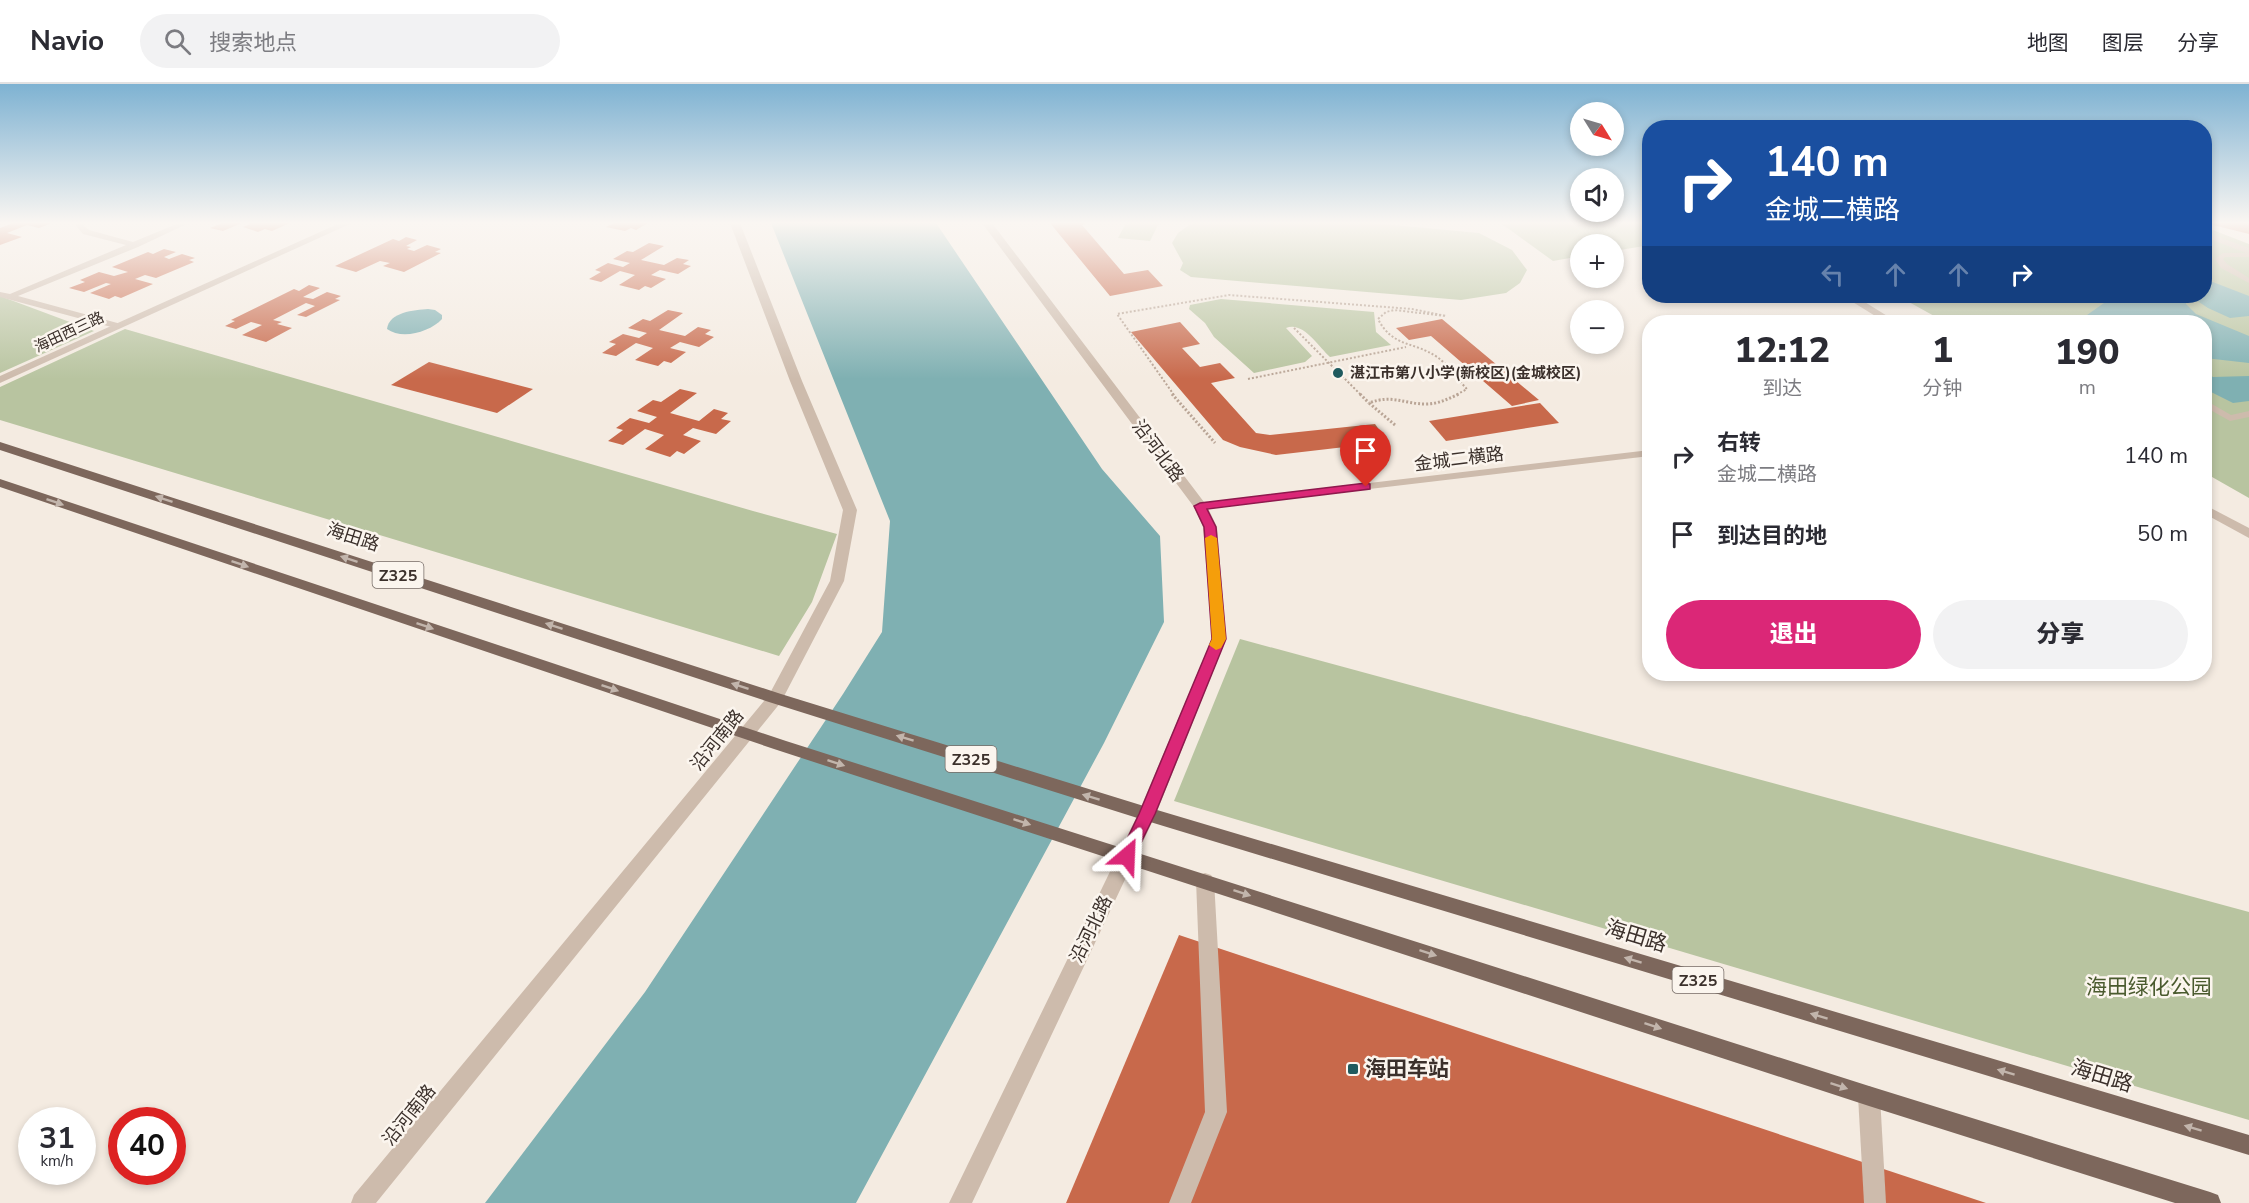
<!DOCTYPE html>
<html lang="zh">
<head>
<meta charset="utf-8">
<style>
	:root { --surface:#fff; --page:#f2f2f3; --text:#2b2b33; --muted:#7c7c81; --line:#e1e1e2; --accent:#db2777 }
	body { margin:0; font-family:"Nunito Sans","Noto Sans SC",sans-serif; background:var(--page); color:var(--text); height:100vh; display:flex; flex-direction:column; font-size:22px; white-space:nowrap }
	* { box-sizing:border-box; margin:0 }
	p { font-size:20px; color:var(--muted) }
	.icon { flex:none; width:33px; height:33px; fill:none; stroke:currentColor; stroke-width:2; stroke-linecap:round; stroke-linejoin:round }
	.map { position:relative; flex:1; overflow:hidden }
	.sheet { position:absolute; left:1642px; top:231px; width:570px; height:366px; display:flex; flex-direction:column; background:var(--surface); border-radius:24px; box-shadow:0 3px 9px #0003 }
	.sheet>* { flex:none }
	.hud { position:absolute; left:1642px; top:36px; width:570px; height:183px; border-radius:24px; box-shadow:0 3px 9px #0003; background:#1a4fa0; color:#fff; overflow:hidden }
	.needle { width:39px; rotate:127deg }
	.fabs { position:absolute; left:1570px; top:18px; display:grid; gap:12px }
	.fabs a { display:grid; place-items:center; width:54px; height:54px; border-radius:50%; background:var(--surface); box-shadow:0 3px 9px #0003; font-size:30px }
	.speed { position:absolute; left:18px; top:1023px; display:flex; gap:12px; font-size:30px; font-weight:700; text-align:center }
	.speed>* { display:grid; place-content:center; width:78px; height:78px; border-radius:50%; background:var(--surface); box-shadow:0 3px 9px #0003; line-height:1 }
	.speed small { font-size:15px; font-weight:400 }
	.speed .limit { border:9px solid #d22; background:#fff; color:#111 }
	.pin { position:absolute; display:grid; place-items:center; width:51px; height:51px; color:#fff; margin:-62px -26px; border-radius:50% 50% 50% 0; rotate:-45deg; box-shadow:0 0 6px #0007 }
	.pin .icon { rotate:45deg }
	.me { position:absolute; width:66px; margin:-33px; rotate:26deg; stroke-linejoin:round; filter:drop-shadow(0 0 4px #0008) }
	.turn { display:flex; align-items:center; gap:21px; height:126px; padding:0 24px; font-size:27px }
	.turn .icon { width:78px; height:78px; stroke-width:2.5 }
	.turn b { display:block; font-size:42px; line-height:51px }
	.lanes { display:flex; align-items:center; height:57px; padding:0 24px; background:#0003; justify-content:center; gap:30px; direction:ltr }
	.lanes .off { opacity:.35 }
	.eta { display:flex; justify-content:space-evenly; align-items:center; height:102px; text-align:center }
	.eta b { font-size:36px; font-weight:800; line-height:42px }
	.button { display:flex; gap:12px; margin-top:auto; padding:12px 24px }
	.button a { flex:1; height:69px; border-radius:36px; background:var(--accent); color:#fff; font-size:24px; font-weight:800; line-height:69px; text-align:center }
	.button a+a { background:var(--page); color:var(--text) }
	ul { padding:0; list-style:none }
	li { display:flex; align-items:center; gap:18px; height:78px; padding:0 24px }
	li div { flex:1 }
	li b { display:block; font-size:22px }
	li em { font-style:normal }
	header { display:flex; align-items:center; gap:36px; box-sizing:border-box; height:84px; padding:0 30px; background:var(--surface); border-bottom:2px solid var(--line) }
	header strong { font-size:28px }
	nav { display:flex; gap:33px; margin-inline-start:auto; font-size:21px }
	.search { width:420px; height:54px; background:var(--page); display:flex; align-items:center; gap:15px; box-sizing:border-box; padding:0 21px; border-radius:33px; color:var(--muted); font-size:22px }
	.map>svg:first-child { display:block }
</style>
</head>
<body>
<header>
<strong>Navio</strong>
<div class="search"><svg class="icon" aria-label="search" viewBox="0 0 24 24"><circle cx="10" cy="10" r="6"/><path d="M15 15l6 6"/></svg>搜索地点</div>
<nav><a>地图</a><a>图层</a><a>分享</a></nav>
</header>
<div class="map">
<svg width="2249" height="1119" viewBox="0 0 2249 1119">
	<rect width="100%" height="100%" fill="#f4ebe1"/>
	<g fill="#b8c4a0">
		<polygon points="1126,139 1159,139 1150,157 1118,154"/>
		<polygon points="1192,139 1372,139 1479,149 1512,166 1527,186 1520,199 1506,209 1461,216 1191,193 1180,186 1183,179 1172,159 1178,149"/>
		<polygon points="1510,139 1650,139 1650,161 1614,167 1614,160 1581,160 1581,172 1553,177 1502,140"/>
		<polygon points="2205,143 2249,160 2249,414 2205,389 2205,238 1945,238 1898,212 2205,212"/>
		<polygon points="0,212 94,247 0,289"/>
		<path d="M1221 215 1374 228 1376 248 1391 261 1330 273C1318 262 1303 237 1286 244L1312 272 1305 278 1254 289 1214 253 1205 239 1189 225 1190 221Z"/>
		<polygon points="125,245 753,427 837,450 812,518 779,572 0,336 0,303"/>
		<polygon points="1240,555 2249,828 2249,1036 1174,717"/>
	</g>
	<g fill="#7fb0b2">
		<polygon points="771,139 936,139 1102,385 1160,452 1164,538 1104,659 856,1119 485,1119 645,908 843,610 882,548 890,437"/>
		<polygon points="2205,195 2249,212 2249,232 2230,234 2208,224 2190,212 2205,212"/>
		<polygon points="2092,212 2186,212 2186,220 2196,230 2249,252 2249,279 2205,274 2205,238 2083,238 2080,236 2104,219"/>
		<path d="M428 225 435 226 442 231V235C430 248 402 256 387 245 389 228 414 226 428 225Z"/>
		<polygon points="2205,288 2213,293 2249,292 2249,317 2233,319 2205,305"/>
	</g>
	<g fill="#c8694b">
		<polygon points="13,139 52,139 39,144 27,141 7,149 22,153 0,161 0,144"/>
		<polygon points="222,139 242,139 223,147 210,144"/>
		<polygon points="248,139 290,139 272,147 265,145 258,148 243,143 250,140"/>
		<polygon points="614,139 648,139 636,146 631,144 625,147 606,143"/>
		<polygon points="1050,139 1086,139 1082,141 1124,190 1148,186 1163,202 1110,212"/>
		<polygon points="2249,139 2249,150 2209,140 2209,139"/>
		<polygon points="406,153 417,156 406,162 411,163 407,165 414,167 427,161 441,165 435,168 441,169 404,188 383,182 390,179 380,177 356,188 335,182 393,155 399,157"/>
		<polygon points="649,159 664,162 641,176 664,181 677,174 689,176 683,180 691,182 678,190 660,186 651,191 666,195 651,204 645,202 639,206 619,201 635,191 620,187 601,198 589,195 601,188 595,186 608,179 623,183 630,179 613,175 627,167 633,168"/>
		<polygon points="164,165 176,168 164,173 169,175 182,170 195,174 189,176 194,178 156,194 145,191 135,195 153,200 121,214 115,212 109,215 90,209 111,200 106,199 84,208 69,204 85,198 80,196 99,188 114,192 128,188 112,183 148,168 153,170"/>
		<polygon points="309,201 320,204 303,213 313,215 327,208 341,212 335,215 340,216 306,233 297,231 315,222 306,219 273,236 282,238 277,240 292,244 266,258 242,251 262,241 251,238 236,245 225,242 235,237 231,236 294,205 299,207"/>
		<polygon points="668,226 683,229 659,246 685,252 698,243 711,246 705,250 714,253 699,263 680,258 670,264 686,268 671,279 664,277 658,282 635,276 653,264 636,259 616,272 602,269 616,260 609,258 623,250 639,254 647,249 628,244 643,235 650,237"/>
		<polygon points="1442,235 1539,316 1512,322 1431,252 1409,256 1396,244"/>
		<polygon points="1180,238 1200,260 1182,264 1200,283 1220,279 1235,294 1211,299 1256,349 1270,351 1375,340 1388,358 1276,371 1240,363 1223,356 1131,248"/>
		<polygon points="429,278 533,305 497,329 391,301"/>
		<polygon points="680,305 697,309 670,329 699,337 714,325 728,329 721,335 731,337 716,350 693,344 683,351 701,357 684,370 677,367 670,373 645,365 664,351 645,345 623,361 608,357 623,346 616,344 630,334 649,339 657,333 637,327 653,316 661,318"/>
		<polygon points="1540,319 1559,339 1446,357 1429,337"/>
		<polygon points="1179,851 1986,1119 1066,1119"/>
	</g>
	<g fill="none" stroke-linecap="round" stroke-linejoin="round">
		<g stroke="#b9a596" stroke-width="2" stroke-dasharray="2 2" stroke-linecap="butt">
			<polyline points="1294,244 1361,311"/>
			<polyline points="1248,295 1406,263"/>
			<path d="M1174 311 1117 230 1229 211 1412 225 1446 232 1394 226 1386 228 1378 235C1393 264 1414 257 1437 273 1449 281 1457 295 1467 305L1456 311"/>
		</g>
		<g stroke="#b9a596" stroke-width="3" stroke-dasharray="2 2" stroke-linecap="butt">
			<polyline points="1172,310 1215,359"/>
			<polyline points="1360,310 1369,319"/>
			<path d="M1395 341 1369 319C1393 310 1403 320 1426 320 1438 320 1448 315 1459 310"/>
		</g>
		<g fill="#cdbbac" fill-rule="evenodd">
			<polygon points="77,139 85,139 84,142 89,146 133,158 179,139 189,139 138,163 18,212 121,240 121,244 115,244 0,213 0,208 10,210 126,161 83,150 76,142"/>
			<polygon points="2205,148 2249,164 2249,173 2225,173 2223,175 2227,180 2249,194 2249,199 2221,184 2215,175 2223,169 2246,169 2205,153"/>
			<polygon points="2205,316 2231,331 2249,327 2249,333 2230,337 2205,323"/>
			<polygon points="1650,366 1650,372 1200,425 1195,422 1200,419"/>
		</g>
		<g fill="#cdbbac" fill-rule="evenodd">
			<polygon points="340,139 352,139 0,299 0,292"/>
			<polygon points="730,139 740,139 802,297 857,426 844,497 781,618 376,1119 351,1119 354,1111 769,611 830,497 843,426 790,297"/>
			<polygon points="1205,789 1211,791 1214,796 1227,1028 1191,1119 1169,1119 1205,1028 1196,796 1199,791"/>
			<polygon points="1869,1002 1876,1005 1880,1012 1886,1119 1864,1119 1858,1012 1862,1005"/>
		</g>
		<g fill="#cdbbac" fill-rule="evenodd">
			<polygon points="982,139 992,139 1207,422 1217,443 1226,555 1156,730 972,1119 949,1119 1138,730 1212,555 1203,443 1194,423"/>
			<polygon points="1843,212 1855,212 1897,238 1885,238"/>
			<polygon points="2205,421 2249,444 2249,454 2205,430"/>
		</g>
		<g fill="#7d675c" fill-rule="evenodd">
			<polygon points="0,358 781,610 1147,723 2249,1051 2249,1071 1147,737 769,618 0,366"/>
			<polygon points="0,395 786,657 1869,1002 2210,1108 2218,1111 2221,1119 2175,1119 1869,1022 774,665 0,403"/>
		</g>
	</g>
	<defs><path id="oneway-solid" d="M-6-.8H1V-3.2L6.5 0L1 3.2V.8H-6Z" transform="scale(1.5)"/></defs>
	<g fill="#c2b5ac">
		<use href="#oneway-solid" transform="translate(164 415) rotate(-162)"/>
		<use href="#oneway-solid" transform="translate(55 418) rotate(19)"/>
		<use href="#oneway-solid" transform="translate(349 475) rotate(-162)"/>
		<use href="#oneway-solid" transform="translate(240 480) rotate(19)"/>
		<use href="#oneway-solid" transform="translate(425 542) rotate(19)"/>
		<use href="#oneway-solid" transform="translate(554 542) rotate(-162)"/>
		<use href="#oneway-solid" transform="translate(740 602) rotate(-162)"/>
		<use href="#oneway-solid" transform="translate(610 604) rotate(19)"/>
		<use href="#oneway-solid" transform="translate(905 654) rotate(-163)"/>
		<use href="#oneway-solid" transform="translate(836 679) rotate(18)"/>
		<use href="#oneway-solid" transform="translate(1091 713) rotate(-163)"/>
		<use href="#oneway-solid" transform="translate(1022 738) rotate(18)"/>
		<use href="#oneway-solid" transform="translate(1242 809) rotate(18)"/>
		<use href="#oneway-solid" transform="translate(1428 869) rotate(18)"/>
		<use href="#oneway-solid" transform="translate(1633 876) rotate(-163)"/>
		<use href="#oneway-solid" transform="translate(1819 932) rotate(-163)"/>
		<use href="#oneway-solid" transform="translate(1653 942) rotate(18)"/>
		<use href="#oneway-solid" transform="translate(2006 988) rotate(-163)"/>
		<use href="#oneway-solid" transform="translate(1839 1002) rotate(18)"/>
		<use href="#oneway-solid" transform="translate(2193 1044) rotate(-163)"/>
	</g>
	<linearGradient id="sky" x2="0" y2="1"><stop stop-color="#7eb2d2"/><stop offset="0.47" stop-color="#faf6f2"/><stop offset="1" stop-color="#faf6f2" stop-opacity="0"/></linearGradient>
	<rect width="2249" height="295" fill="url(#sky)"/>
	<polygon fill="#db2777" stroke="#8e194d" stroke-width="1.5" points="1366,399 1370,400 1370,405 1207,425 1216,443 1226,555 1155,730 1132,777 1127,779 1121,777 1119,772 1139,730 1212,555 1204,443 1194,422 1200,419"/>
	<polygon fill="#f59e0b" points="1211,451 1217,454 1226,555 1221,564 1216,566 1209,561 1212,555 1205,454"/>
	<g fill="#1f5a5e" stroke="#fbf5ee" stroke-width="2">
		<circle cx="1338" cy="289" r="6"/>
		<rect x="1347" y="979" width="12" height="12" rx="3"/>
	</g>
	<g text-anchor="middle" stroke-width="5" stroke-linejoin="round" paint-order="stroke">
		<g font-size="15" fill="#3b302b" stroke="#fbf5ee">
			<text transform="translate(69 248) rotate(-25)" y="5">海田西三路</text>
		</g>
		<g font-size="15" font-weight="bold" fill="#3b302b" stroke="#fbf5ee" text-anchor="start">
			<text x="1350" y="294">湛江市第八小学(新校区)(金城校区)</text>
		</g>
		<g fill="#fbf5ee" stroke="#756b66" stroke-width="1.5">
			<rect x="372.5" y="478" width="51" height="26" rx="4.5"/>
			<rect x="945.5" y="662" width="51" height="26" rx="4.5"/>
			<rect x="1672.5" y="883" width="51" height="26" rx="4.5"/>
		</g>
		<g font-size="16" font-weight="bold" fill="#3b302b">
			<text x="398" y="497">Z325</text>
			<text x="971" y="681">Z325</text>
			<text x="1698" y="902">Z325</text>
		</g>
		<g font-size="18" fill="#3b302b" stroke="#fbf5ee">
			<text transform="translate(1158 367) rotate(53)" y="6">沿河北路</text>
			<text transform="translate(1459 375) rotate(-7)" y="6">金城二横路</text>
			<text transform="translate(353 453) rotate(18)" y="6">海田路</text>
			<text transform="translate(717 656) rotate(-51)" y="6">沿河南路</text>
			<text transform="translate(1091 845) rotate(-64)" y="6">沿河北路</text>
			<text transform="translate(409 1031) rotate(-51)" y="6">沿河南路</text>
		</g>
		<g font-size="21" fill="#3b302b" stroke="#fbf5ee">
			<text transform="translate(1636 852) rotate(17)" y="7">海田路</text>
			<text transform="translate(2102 992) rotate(17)" y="7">海田路</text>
		</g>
		<g font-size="21" fill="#4a5a2e" stroke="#fbf5ee">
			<text x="2149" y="910">海田绿化公园</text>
		</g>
		<g font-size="21" font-weight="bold" fill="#3b302b" stroke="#fbf5ee" text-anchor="start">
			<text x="1365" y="992">海田车站</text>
		</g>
	</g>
</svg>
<div class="fabs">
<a><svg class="needle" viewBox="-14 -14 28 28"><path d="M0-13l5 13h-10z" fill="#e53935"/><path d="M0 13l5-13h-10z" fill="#7c7c81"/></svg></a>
<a><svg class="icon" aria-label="sound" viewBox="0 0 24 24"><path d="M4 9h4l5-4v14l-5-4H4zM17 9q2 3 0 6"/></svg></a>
<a>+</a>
<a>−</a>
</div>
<div class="speed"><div>31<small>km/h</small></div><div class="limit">40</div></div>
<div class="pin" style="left:1366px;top:403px;background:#d93025"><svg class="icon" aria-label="arrive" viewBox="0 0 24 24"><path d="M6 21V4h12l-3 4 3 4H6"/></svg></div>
<svg class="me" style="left:1127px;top:772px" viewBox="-20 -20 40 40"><path d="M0-17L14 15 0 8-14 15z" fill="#db2777" stroke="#fff" stroke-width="4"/></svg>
<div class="hud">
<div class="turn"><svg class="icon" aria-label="right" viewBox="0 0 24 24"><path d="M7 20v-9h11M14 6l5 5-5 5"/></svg><div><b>140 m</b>金城二横路</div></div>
<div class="lanes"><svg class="icon off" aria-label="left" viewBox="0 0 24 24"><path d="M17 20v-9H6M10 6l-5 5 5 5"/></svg><svg class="icon off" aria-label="ahead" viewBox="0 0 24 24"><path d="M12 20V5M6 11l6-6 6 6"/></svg><svg class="icon off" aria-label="ahead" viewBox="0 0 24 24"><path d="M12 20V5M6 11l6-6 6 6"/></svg><svg class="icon" aria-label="right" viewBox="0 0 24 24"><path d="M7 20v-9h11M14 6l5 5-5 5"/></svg></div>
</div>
<section class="sheet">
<div class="eta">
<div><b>12:12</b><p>到达</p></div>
<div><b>1</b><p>分钟</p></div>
<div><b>190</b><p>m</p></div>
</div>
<ul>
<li><svg class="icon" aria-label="right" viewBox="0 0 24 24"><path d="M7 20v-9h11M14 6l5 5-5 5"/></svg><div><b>右转</b><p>金城二横路</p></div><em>140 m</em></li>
<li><svg class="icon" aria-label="arrive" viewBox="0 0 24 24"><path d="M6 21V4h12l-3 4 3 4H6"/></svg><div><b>到达目的地</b></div><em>50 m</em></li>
</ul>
<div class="button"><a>退出</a><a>分享</a></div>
</section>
</div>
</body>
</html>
